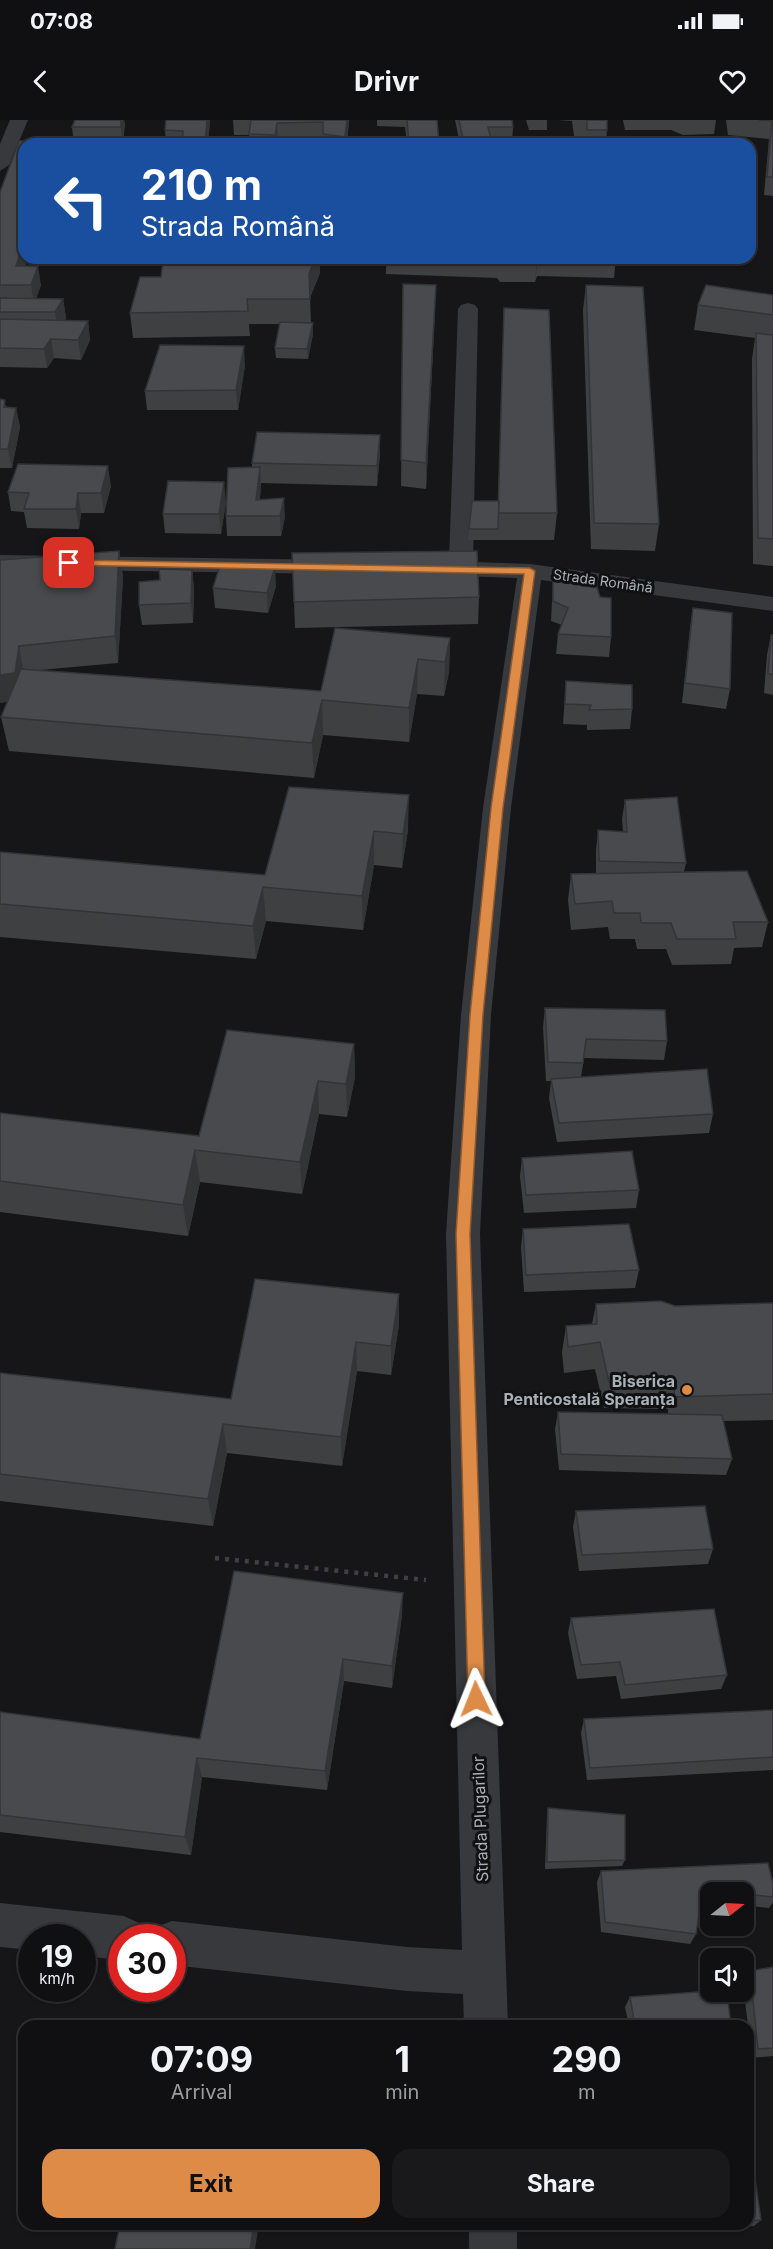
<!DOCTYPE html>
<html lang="en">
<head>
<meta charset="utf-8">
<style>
	:root { --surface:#101012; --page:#19191b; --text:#f1f3f6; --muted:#9c9d9f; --line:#303032; --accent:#de8b47 }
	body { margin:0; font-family:Inter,sans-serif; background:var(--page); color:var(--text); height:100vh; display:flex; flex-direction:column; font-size:22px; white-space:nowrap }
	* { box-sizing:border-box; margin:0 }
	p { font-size:20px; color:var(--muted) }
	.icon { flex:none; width:33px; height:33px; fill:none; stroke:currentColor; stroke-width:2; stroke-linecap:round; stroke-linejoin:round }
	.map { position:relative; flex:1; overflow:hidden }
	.details { position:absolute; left:18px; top:1900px; width:736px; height:210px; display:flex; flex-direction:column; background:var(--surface); border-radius:18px; box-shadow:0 2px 4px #0004,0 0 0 2px var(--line) }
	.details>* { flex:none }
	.guide { position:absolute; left:18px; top:18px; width:738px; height:126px; border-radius:18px; box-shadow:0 2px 4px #0004,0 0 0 2px var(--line); background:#1a4fa0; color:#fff; overflow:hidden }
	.needle { width:39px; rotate:72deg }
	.controls { position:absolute; left:700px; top:1762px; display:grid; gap:12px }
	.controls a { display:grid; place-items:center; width:54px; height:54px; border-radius:12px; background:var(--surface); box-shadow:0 2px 4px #0004,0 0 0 2px var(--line); font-size:30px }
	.speed { position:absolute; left:18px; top:1804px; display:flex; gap:12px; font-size:30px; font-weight:700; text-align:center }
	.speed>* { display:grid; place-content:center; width:78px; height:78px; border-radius:50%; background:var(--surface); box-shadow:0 2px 4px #0004,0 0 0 2px var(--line); line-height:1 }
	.speed small { font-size:15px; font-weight:400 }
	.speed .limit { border:9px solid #d22; background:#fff; color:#111 }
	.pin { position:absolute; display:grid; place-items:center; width:51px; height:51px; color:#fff; margin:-26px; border-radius:12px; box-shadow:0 3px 9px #0006 }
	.me { position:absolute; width:66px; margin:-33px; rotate:358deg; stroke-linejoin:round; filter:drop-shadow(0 0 4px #0008) }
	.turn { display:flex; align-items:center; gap:21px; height:126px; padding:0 24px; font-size:27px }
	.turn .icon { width:78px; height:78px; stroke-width:2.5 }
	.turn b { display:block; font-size:42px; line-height:51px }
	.eta { display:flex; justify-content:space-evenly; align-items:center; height:102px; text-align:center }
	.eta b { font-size:36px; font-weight:700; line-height:42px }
	.button { display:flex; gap:12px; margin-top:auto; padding:12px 24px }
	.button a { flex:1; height:69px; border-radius:18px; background:var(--accent); color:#111; font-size:24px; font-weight:700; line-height:69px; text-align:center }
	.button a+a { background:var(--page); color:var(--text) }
	.status { display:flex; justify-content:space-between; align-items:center; height:42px; padding:0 30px; background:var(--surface); direction:ltr }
	.status svg { height:16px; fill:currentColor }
	header { display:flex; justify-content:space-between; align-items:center; height:78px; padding:0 24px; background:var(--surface); font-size:27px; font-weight:700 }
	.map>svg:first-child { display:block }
</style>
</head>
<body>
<div class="status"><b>07:08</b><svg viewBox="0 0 49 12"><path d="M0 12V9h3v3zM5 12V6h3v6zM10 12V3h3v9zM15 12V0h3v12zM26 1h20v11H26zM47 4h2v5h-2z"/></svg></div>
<header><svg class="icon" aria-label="back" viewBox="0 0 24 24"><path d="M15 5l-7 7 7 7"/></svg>Drivr<svg class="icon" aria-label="heart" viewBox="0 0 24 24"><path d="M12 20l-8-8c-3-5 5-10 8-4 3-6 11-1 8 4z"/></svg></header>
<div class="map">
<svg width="773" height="2129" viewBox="0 0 773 2129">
	<rect width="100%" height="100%" fill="#161618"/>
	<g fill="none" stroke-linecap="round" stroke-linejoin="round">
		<polyline stroke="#3e4043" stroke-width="4.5" stroke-dasharray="4 6" stroke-linecap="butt" points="215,1438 426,1460"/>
		<g fill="#37393c" fill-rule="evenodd">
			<polygon points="10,0 28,0 9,45 0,51 0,24"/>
			<polygon points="468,183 475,185 478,189 473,442 530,444 773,477 773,491 541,460 511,688 491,895 480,1114 508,1906 464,1906 463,1874 407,1871 172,1845 172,1818 152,1818 156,1807 172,1801 407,1827 462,1830 446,1114 461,895 483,688 517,458 432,455 423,453 420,448 423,443 449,441 458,189 461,185"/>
			<polygon points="0,435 338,440 347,442 350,447 347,452 338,454 0,449"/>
			<polygon points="0,1783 124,1796 139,1803 146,1818 122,1818 122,1840 82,1836 82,1818 32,1818 32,1830 0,1827"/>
			<rect x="469" y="2104" width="48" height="25"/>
		</g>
	</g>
	<g fill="#3e4042">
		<polygon points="210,0 208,24 166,24 165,10"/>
		<polygon points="233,0 349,0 347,24 324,24 323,20 278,21 277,24 250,24 249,15 234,15"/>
		<polygon points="377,0 437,0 439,24 407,24 405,7 377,6"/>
		<polygon points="455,0 512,0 513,7 512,24 460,24"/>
		<polygon points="526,0 547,0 547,10 529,10"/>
		<polygon points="558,0 607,0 607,10 606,24 586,24 586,16 574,16 572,1"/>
		<polygon points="623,0 716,0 714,14 683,15 671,10 625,10"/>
		<polygon points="726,0 773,0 773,76 764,75 769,19 728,15"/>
		<polygon points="125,3 123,24 74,24 72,7"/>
		<polygon points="24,24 28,138 25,146 41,165 36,179 63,179 66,198 65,200 88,201 90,220 81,240 54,238 47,248 0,247 0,72"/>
		<polygon points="386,138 616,138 614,158 537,156 535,162 500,162 497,158 386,154"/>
		<polygon points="320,153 310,178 311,203 313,203 313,214 308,239 276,238 275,228 280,204 249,204 250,216 133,218 130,193 161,157"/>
		<polygon points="403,164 435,190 426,369 401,366"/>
		<polygon points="586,165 659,404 655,431 591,429 583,190"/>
		<polygon points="773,175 773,446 753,444 752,239 755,218 694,210 698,185"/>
		<polygon points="504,188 557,393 554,420 468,420 469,409 498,381"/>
		<polygon points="245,245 238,290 147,290 145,271"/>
		<polygon points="0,279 7,287 16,288 20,307 12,348 0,348"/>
		<polygon points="380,334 377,366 261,363 260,379 285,397 281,416 227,416 226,396 252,347 252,343"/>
		<polygon points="111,366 104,393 81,393 79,409 27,408 24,392 11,391 8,372"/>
		<polygon points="226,382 221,414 165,413 163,394"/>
		<polygon points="119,431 123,457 118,543 40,550 321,571 450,518 449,552 444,576 417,574 409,622 323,615 314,658 9,631 1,597 7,582 0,440"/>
		<polygon points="192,450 194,470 193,503 142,505 139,485"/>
		<polygon points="553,460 600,477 611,517 609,537 556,534 558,514 562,505 551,501"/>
		<polygon points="276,466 268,493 215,488 213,468"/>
		<polygon points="479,477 478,504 295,508 294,482"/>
		<polygon points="693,488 730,569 726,589 682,583 690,508"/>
		<polygon points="771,515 773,515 773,575 764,573 767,535"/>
		<polygon points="566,561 632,589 630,609 587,610 587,605 563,604"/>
		<polygon points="289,667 408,710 402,748 374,745 363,810 266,801 256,839 0,817 0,732 265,755"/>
		<polygon points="625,680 686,743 684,752 768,802 762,827 734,828 731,844 672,845 666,829 637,829 635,819 610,819 608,807 571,810 568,780 571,754 596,753 596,730 598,710 623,712 622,699"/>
		<polygon points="545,888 667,921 664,940 584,938 581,957 713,994 709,1013 557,1022 549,978 551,961 546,961 543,907"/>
		<polygon points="354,924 355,957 347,997 319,994 302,1074 200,1062 188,1116 0,1092 0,993 199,1016"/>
		<polygon points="522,1038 639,1070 636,1088 524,1093 520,1056"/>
		<polygon points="523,1109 639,1150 635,1168 524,1172 521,1127"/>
		<polygon points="255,1159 399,1205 391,1255 357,1251 342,1346 227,1333 213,1406 0,1381 0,1253 231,1279"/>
		<polygon points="773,1183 773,1300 723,1301 732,1339 726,1355 559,1350 555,1309 558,1292 668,1294 668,1289 604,1288 595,1249 564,1253 562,1232 566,1206 592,1204 596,1184 675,1186"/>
		<polygon points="576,1391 713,1429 708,1444 579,1451 573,1407"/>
		<polygon points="402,1495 392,1568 344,1561 327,1670 202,1657 191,1735 0,1712 0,1592 200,1619"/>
		<polygon points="571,1498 727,1555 721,1569 621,1579 616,1556 577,1559 568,1513"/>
		<polygon points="773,1590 773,1650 587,1660 581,1613 584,1599"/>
		<polygon points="548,1688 625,1740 622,1746 545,1749 547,1695"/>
		<polygon points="601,1751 773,1764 773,1782 769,1788 744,1785 744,1773 711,1773 711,1806 735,1806 730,1814 697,1806 696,1814 690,1824 601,1812 597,1762"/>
		<polygon points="773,1847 773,1936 751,1938 748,1906 744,1872 744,1859 750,1851"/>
		<polygon points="630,1877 731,1906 629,1906 625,1887"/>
		<polygon points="748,2018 761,2100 754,2106 609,2111 608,2104 748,2104"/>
	</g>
	<g fill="#323436">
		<polygon points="121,0 124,0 125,3 122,24 121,7"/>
		<polygon points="207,0 210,0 208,24 205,24"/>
		<polygon points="347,0 349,0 347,24 345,24"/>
		<polygon points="277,3 278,21 277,24 276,24 275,15"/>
		<polygon points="24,122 24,138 28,138 19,164 16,146"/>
		<polygon points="315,138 320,138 320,153 309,179 309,154"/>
		<polygon points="537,138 538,138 535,162"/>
		<polygon points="38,146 41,165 34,183 31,165"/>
		<polygon points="436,165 435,190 426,369 426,343"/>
		<polygon points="63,179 66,198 58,211 55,192"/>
		<polygon points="88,201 90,220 81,240 78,220"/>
		<polygon points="313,203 313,214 308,239 307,229"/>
		<polygon points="51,219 54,238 47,248 44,229"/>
		<polygon points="244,226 245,245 238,290 236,270"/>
		<polygon points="16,288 20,307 12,348 8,329"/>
		<polygon points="380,315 380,334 377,366 377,346"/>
		<polygon points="108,346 111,366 104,393 101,373"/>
		<polygon points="260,347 261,367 258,396 256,380"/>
		<polygon points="224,362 226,382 221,414 219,394"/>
		<polygon points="78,373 81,393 79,409 76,389"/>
		<polygon points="284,378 285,397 281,416 280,396"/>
		<polygon points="119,431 123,457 118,543 115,516"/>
		<polygon points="275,447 276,466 268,493 267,473"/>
		<polygon points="192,450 194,470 193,503 191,483"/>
		<polygon points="450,518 449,552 444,576 445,542"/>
		<polygon points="19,526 24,552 20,580 0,583 0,555"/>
		<polygon points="418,539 417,574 409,622 409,588"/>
		<polygon points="322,580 323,615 314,658 312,623"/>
		<polygon points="409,675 408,710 402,748 403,714"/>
		<polygon points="374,711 374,745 363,810 362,776"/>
		<polygon points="263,767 266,801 256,839 253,806"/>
		<polygon points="354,924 355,957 347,997 346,964"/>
		<polygon points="318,961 319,994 302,1074 300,1042"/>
		<polygon points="195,1030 200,1062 188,1116 183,1085"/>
		<polygon points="399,1174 399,1205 391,1255 391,1226"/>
		<polygon points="356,1222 357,1251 342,1346 341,1317"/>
		<polygon points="223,1304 227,1333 213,1406 208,1379"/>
		<polygon points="403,1473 402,1495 392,1568 392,1546"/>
		<polygon points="343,1539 344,1561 327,1670 325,1651"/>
		<polygon points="197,1638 202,1657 191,1735 185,1717"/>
		<polygon points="254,2104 259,2104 255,2129 250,2129"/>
	</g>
	<g fill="#484a4d" stroke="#323436" stroke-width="1.5">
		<polygon points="75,0 121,0 121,7 72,7"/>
		<polygon points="166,0 207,0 205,24 182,24 183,11 165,10"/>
		<polygon points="251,0 347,0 345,17 323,14 323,2 277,3 275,15 249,14"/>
		<polygon points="407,0 437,0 439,24 409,24"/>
		<polygon points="459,0 512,0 513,7 488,7 492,24 464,24"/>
		<rect x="587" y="0" width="20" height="10"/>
		<polygon points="759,0 773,0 773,57 767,57 772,1"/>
		<polygon points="19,21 57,21 56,24 24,24 24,122 16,146 38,146 31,165 0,165 0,72"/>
		<polygon points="179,138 315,138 309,154 310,179 247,179 248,191 130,193 140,157 161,157 163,141"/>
		<polygon points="403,164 436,165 426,343 401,340"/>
		<polygon points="586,165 643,167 659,404 594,403"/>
		<polygon points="706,165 773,175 773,195 698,185"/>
		<polygon points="0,178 63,179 55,192 0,192"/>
		<polygon points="504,188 549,190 557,393 498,393"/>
		<polygon points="0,199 88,201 78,220 51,219 44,229 0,228"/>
		<polygon points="280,202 313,203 307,229 275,228"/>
		<polygon points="756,213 773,215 773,419 758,418"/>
		<polygon points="160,225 244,226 236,270 145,271"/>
		<polygon points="0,279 5,280 4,287 16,288 8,329 0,329"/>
		<polygon points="257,312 380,315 377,346 252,343"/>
		<polygon points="18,344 108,346 101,373 78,373 76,389 24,389 29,373 8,372"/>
		<polygon points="260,347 256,380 284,378 280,396 226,396 228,348"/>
		<polygon points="168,361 224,362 219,394 163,394"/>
		<polygon points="472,381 499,381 498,409 469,409"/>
		<polygon points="119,431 115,516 19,526 15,553 0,555 0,440"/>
		<polygon points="477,431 479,477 294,482 292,433"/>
		<polygon points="220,445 275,447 267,473 213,468"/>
		<polygon points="159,449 192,450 191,483 139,485 139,462 160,460"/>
		<polygon points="553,460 596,464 600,477 611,478 611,517 558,514 568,488 553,481"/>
		<polygon points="693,488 732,493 730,569 685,563"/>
		<polygon points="335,508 450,518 445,542 418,539 409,588 322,580 312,623 1,597 21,549 321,571"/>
		<polygon points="771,515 773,515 773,554 768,554"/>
		<polygon points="566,561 632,565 632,589 589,590 591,585 565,584"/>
		<polygon points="289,667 409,675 403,714 374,711 362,776 263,767 253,806 0,784 0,732 265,755"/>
		<polygon points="677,677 686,743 599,741 598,710 627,712 625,680"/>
		<polygon points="747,751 768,802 733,802 736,819 677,819 671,803 641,803 640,793 614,793 612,781 575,784 571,754"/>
		<polygon points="545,888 665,890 667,921 586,919 583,943 548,942"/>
		<polygon points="227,910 354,924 346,964 318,961 300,1042 195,1030 183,1085 0,1061 0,993 199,1016"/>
		<polygon points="707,949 713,994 559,1003 551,959"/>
		<polygon points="632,1031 639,1070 526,1075 522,1038"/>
		<polygon points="629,1104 639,1150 526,1155 523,1109"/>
		<polygon points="255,1159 399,1174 391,1226 356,1222 341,1317 223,1304 208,1379 0,1354 0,1253 231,1279"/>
		<polygon points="661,1181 675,1186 773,1183 773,1274 674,1277 675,1264 609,1262 600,1222 568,1227 566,1206 597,1204 596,1184"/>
		<polygon points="558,1292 722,1295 732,1339 561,1334"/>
		<polygon points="705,1386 713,1429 582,1435 576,1391"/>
		<polygon points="234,1451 403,1473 392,1546 343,1539 325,1651 197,1638 185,1717 0,1695 0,1592 200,1619"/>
		<polygon points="714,1489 727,1555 625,1565 620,1542 581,1545 571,1498"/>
		<polygon points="773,1590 773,1637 590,1648 584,1599"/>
		<polygon points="548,1688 625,1695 625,1740 547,1742"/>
		<polygon points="768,1743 773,1764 773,1777 744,1774 744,1773 711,1773 711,1797 699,1794 696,1814 605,1802 601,1751"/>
		<polygon points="773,1847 773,1928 758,1929 750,1851"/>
		<polygon points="711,1871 711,1872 727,1872 731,1906 635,1906 630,1877"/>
		<polygon points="748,2018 749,2018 761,2100 748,2101"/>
		<polygon points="120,2104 254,2104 250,2129 115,2129"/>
		<polygon points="613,2104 646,2104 614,2106"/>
	</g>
	<polygon fill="#de8b47" stroke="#905a2e" stroke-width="1.5" points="69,440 530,448 535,451 503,688 483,895 470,1114 485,1579 482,1585 476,1588 470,1585 468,1579 456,1114 470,895 491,688 524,454 65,445 65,441"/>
	<circle fill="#de8b47" stroke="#111113" stroke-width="2" cx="687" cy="1270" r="6"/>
	<g text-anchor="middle" stroke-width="6" stroke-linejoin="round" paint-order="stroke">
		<g font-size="14" fill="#a9b0b6" stroke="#111113">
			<text transform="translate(603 461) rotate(8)" y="5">Strada Română</text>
		</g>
		<g font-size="16" font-weight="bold" fill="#a9b0b6" stroke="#111113" text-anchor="end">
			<text x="675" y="1267">Biserica<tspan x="675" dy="18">Penticostală Speranța</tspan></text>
		</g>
		<g font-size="16" fill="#a9b0b6" stroke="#111113">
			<text transform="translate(480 1699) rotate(-92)" y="6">Strada Plugarilor</text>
		</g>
	</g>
</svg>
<div class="controls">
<a><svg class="needle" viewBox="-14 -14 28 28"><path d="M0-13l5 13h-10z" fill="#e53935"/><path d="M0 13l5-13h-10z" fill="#9c9d9f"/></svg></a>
<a><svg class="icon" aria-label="sound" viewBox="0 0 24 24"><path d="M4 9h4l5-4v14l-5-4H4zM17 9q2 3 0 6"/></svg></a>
</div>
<div class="speed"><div>19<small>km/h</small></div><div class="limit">30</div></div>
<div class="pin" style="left:69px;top:443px;background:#d93025"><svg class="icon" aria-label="arrive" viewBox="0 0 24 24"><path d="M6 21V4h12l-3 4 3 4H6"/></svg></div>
<svg class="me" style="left:476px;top:1579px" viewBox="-20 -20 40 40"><path d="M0-17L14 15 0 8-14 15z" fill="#de8b47" stroke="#fff" stroke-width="4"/></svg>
<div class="guide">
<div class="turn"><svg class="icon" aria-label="left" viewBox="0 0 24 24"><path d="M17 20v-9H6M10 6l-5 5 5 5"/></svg><div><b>210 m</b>Strada Română</div></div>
</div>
<section class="details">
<div class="eta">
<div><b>07:09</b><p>Arrival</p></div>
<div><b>1</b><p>min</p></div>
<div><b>290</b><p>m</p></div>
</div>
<div class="button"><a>Exit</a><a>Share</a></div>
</section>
</div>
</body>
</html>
